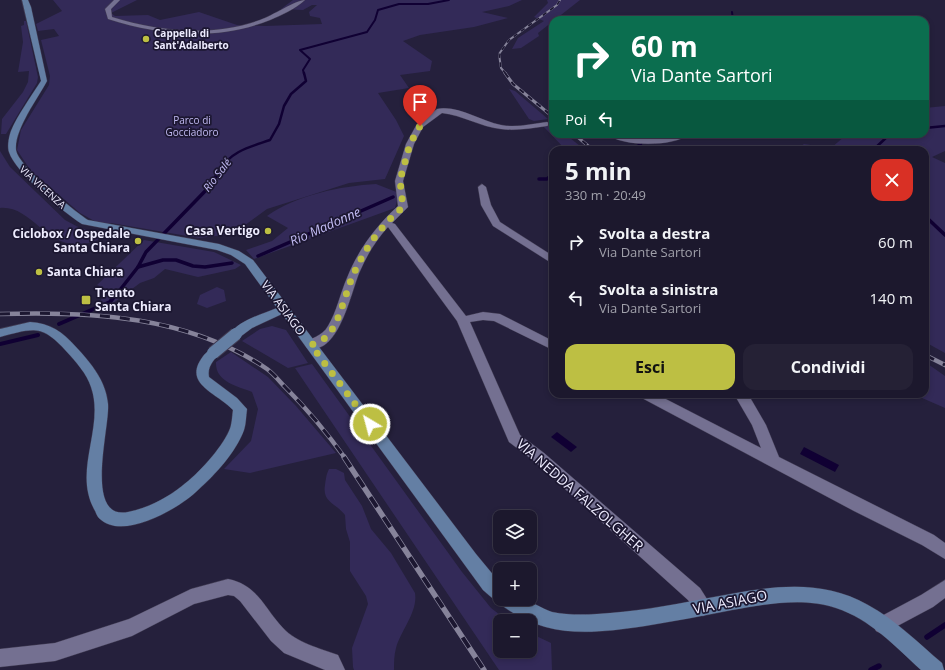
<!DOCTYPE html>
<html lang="it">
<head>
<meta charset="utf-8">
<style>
	:root { --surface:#1c182d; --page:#252135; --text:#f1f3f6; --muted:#a0a0aa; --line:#3a3749; --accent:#bdbf43 }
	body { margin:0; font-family:"Open Sans",sans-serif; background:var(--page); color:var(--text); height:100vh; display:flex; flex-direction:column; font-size:15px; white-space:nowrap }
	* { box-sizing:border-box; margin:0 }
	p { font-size:13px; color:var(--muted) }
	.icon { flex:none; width:22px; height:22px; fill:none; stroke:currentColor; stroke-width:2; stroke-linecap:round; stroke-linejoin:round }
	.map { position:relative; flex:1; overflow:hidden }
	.panel { position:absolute; left:549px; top:146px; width:380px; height:252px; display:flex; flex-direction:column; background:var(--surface); border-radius:12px; box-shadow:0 2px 6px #0003,0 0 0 1px var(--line) }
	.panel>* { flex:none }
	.top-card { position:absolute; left:549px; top:16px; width:380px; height:122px; border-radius:12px; box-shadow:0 2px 6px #0003,0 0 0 1px var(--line); background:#0b6e4f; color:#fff; overflow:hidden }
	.buttons { position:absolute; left:493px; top:510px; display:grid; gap:8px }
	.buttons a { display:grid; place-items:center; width:44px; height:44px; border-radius:8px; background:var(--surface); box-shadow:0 2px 6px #0003,0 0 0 1px var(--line); font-size:20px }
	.pin { position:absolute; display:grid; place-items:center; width:34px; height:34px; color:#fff; margin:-41px -17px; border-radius:50% 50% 50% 0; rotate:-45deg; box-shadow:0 0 4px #0007 }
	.pin .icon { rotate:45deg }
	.me { position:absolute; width:44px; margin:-22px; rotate:323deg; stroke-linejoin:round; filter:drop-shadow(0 0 3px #0008) }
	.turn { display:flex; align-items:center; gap:14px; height:84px; padding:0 16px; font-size:18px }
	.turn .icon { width:52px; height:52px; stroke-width:2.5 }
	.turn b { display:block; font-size:28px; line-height:34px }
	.then { display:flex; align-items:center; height:38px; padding:0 16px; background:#0003; gap:8px; font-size:15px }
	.round { display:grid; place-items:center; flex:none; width:42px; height:42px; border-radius:12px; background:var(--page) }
	.headline { display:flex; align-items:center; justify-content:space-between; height:68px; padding:0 16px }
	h1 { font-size:24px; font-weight:700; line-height:30px }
	.action { display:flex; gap:8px; margin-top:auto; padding:8px 16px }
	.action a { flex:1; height:46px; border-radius:12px; background:var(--accent); color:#111; font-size:16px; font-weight:700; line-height:46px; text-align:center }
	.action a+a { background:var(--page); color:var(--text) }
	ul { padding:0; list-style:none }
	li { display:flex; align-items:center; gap:12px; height:56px; padding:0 16px }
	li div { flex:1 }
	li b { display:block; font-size:15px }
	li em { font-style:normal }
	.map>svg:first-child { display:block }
</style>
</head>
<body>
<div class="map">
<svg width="945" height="670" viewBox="0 0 945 670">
	<rect width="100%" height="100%" fill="#25203c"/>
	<g fill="#332a58">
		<polygon points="49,0 137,0 111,13 115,16 148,15 160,20 199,12 237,25 265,26 322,24 320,18 310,16 309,12 317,5 312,5 303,10 281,9 293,0 522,0 509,6 482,12 508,18 474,27 420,35 403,41 432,61 430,71 400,75 409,88 378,93 396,120 404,136 385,179 349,183 267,209 233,234 199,238 111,223 107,226 98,223 80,213 31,171 17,150 21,130 49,85 50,76 41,40 59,36 54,29 38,31 36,24 62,11 53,0"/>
		<polygon points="547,0 580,0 538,33 539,36 521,48 512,49 518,38 544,21 534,17 548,3"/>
		<polygon points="24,21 26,21 38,77 37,83 6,134 1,134 2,119 23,92 28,82 29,71 18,72 23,42 21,26 24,25"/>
		<polygon points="509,89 515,91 548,119 534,121 529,119"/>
		<polygon points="945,106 945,151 932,157 945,163 945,353 925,342 925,150 797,149 804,144 831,148 845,136 844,134 925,134 925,108"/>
		<polygon points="553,125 553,134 565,134 585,150 566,150 543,126"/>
		<path d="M0 151 10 167 65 220 80 228 108 234C102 237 95 242 88 243 47 253 33 205 0 208Z"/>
		<path d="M376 184 399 193 395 208 254 259 246 250 272 241 288 228 267 216C296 195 341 186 376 184Z"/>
		<polygon points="144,240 214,252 241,265 235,269 198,277 165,269 154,278 140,283 112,304 98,303 108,292 96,290 100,286 97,285"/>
		<polygon points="217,287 224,290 226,301 207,308 197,304 200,295"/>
		<polygon points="272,326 286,330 308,363 288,368 242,341 260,329"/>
		<path d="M231 352 268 377 296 406 336 453 250 473 224 469 251 441 258 409 252 392C237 386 215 382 216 362Z"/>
		<polygon points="925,362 945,376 945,408 913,394 925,394"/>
		<polygon points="312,364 462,572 491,608 508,621 500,621 500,651 530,651 530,633 551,643 552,670 499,670 295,368"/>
		<path d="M329 469H336L344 473 345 480 362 506 371 529 391 553 415 593C418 612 401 630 396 648 394 655 394 663 394 670H354L353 667 352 648 368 604 366 596 350 571V542L346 529 345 515C336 503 322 503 325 485 326 479 326 475 329 469Z"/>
	</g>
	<g fill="#100033">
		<polygon points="557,432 577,447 571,452 551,437"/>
		<polygon points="804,447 839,465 835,472 800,454"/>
	</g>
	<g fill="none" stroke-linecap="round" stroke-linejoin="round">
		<g stroke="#100033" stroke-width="2">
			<polyline points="732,12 733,20"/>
			<polyline points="304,74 303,70 310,59 300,50 367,32 375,20 378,10 399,4 428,4 449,0"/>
		</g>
		<g stroke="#100033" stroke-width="2.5">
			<polyline points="925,128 945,126"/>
			<polyline points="629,150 641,144"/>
			<polyline points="873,150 888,136 895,134"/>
			<path d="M220 170C231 151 250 147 270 140L279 124 284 106 291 94 306 81 304 73"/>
		</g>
		<g stroke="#100033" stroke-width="3.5">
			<polyline points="539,179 547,179 553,174"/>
			<polyline points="925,216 945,235"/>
			<polyline points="258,256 393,197"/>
			<polyline points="138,267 163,260 176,260 193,266 205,267 232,263"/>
			<polyline points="116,295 138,267 146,252 211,185 220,169"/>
		</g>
		<g stroke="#100033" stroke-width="4">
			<polyline points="59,324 110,302 116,294"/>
			<polyline points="0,344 38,335"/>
		</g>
		<g stroke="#100033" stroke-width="5.5">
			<polyline points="927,637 945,625"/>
			<polyline points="871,670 879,666"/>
		</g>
		<g stroke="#403b52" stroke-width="1">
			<g id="street">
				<path d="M114 0H120L111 9 112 17C160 32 213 37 260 20 272 16 296 0 305 0 295 9 282 15 270 20 218 41 161 36 108 19L105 9Z"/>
				<path d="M437 109C458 105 480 121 501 125 515 128 532 124 547 122L551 124 547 126C532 128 516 131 501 129 481 127 462 115 442 113L423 127 414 144 403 181 408 207 392 223 395 224 466 316 483 312 500 314 553 341V350L494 321 483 320 470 322 520 435 544 453 700 588 712 607 709 613 703 616 697 613 688 600 534 461 509 442 457 321 388 227C376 240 367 255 360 271 351 291 339 357 307 348L305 345C310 337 322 337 328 326 337 311 340 294 347 278 358 250 376 226 398 206L395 181 406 144 417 124Z"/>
				<path d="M607 134H619L648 139 689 134C675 147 621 147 607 134Z"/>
				<polygon points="482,184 486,187 491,205 500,222 553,256 553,264 493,226 481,205 478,187"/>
				<polygon points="638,394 656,394 761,448 752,425 734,394 748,394 766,425 779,457 934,535 945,543 945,559 922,545 854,511 640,397"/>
				<path d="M228 579C258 585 264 608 283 628 297 643 319 648 338 655L345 670H325L284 653 271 641 240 601 234 596 228 595 194 604 132 636 55 661 0 667V649L55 643 129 619 191 589Z"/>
				<polygon points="945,580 945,598 933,607 888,631 882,634 876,631 873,625 876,619 921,595"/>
			</g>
		</g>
		<g stroke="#403b52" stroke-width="1">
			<g id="secondary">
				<path d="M22 0H28L31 7 47 81C38 98 14 130 16 150 18 166 73 210 88 220L219 244 239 251 253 260 476 554 500 583V599C507 599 515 598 521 599 530 600 542 609 552 612 567 615 582 615 597 614 632 612 668 606 703 599 759 589 815 575 868 605 896 620 918 643 942 663L944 670H921C896 647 870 619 836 608 803 597 765 604 732 610 703 616 674 621 645 626 578 636 535 638 483 590L282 314 252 328 240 337H232L230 334C239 320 263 314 277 308L245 264 231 255 217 250 82 224C63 212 15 172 9 152 7 147 9 136 11 131 17 116 32 95 41 81Z"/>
				<path d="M30 322C50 323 63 332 76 347 91 363 106 381 108 404 110 427 83 521 128 512 148 508 167 498 182 486 198 474 221 449 229 431 232 425 232 417 233 410 216 392 181 384 204 355 209 350 211 348 217 350L219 353C214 361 207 366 209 377L237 398 247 409C246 416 246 424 244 430 236 452 215 475 198 490 180 508 123 541 100 519 97 517 96 512 94 509 73 470 105 427 91 387 87 374 76 362 67 352 42 324 34 328 0 337V329Z"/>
			</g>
		</g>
		<use href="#street" fill="#747091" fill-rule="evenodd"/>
		<use href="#secondary" fill="#647fa4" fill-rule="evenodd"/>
		<g stroke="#86839a" stroke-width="2">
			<polyline id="rail-far3" points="506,74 501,68 499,54 509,40 557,5 560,0"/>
		</g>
		<g stroke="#86839a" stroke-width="3">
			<g id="rail-far2">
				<polyline points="505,73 513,84 553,117"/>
				<polyline points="574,134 593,150"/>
			</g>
		</g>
		<g stroke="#86839a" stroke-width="4.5">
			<g id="rail-far1">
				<path d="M0 314C91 311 189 316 267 369 274 374 280 382 286 388 308 410 327 433 345 458"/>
				<polyline points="925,355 945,365"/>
			</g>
		</g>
		<g stroke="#86839a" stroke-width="5.5">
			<polyline id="rail" points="344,457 484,670"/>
		</g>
		<use href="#rail-far3" stroke="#1c1731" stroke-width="1.5" stroke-dasharray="4.5" stroke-linecap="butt"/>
		<use href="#rail-far2" stroke="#1c1731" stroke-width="2" stroke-dasharray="5.5" stroke-linecap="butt"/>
		<use href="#rail-far1" stroke="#1c1731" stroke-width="3" stroke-dasharray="10" stroke-linecap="butt"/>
		<use href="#rail" stroke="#1c1731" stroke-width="4" stroke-dasharray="12" stroke-linecap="butt"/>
		<g stroke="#403b52" stroke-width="14" stroke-linecap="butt">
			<polyline id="secondary-bridge" points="213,353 236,334"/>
		</g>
		<use href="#secondary-bridge" stroke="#647fa4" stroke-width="12"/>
	</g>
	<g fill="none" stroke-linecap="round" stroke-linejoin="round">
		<path stroke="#bdbf43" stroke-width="7" stroke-dasharray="0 12.6" d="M370 424 311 345C315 343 321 341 325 338 340 326 346 288 355 271 367 245 382 225 403 207L400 180 410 144 420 126"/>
	</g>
	<g fill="#bdbf43" stroke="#1c1731" stroke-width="1.5">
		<circle cx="146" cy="39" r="4"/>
		<circle cx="268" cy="231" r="4"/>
		<circle cx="138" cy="241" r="4"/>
		<circle cx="39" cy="272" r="4"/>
		<rect x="81" y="295" width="10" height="10" rx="2"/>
	</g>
	<g text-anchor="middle" stroke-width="3.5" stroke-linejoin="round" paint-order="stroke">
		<g font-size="10" font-weight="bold" fill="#edebfe" stroke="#1c1731" text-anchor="start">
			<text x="154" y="37">Cappella di<tspan x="154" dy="12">Sant'Adalberto</tspan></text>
		</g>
		<g font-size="10" fill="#c0b9f1" stroke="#1c1731">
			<text x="192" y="124">Parco di<tspan x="192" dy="12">Gocciadoro</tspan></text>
		</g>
		<g font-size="10" fill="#edebfe" stroke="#1c1731">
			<text transform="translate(43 187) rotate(42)" y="4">VIA VICENZA</text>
		</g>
		<g font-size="11" font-style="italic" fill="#c3bcf4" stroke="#1c1731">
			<text transform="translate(217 175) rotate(-52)" y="4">Rio Salé</text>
		</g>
		<g font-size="12" font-weight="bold" fill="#edebfe" stroke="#1c1731" text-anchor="end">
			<text x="260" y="235">Casa Vertigo</text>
			<text x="130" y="238">Ciclobox / Ospedale<tspan x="130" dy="14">Santa Chiara</tspan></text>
			<text x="47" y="276" text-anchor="start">Santa Chiara</text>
			<text x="95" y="297" text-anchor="start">Trento<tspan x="95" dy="14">Santa Chiara</tspan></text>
		</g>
		<g font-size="12" fill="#edebfe" stroke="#1c1731">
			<text transform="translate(283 308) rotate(53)" y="4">VIA ASIAGO</text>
		</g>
		<g font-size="13" font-style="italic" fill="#c3bcf4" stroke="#1c1731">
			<text transform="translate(325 226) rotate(-24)" y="5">Rio Madonne</text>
		</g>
		<g font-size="14" fill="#edebfe" stroke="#1c1731">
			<text transform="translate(580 495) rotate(41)" y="5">VIA NEDDA FALZOLGHER</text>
			<text transform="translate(730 602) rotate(-11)" y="5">VIA ASIAGO</text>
		</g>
	</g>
</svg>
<div class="buttons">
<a><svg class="icon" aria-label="layers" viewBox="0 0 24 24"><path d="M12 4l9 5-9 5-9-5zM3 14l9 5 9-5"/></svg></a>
<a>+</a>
<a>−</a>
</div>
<div class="pin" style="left:420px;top:126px;background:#d93025"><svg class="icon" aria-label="arrive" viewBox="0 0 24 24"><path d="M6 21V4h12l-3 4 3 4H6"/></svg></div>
<svg class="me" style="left:370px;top:424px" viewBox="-20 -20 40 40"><circle r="17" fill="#bdbf43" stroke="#fff" stroke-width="3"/><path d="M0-11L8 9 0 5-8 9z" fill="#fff"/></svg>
<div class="top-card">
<div class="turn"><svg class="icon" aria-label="right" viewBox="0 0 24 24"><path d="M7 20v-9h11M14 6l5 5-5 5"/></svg><div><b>60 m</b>Via Dante Sartori</div></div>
<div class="then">Poi<svg class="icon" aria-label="left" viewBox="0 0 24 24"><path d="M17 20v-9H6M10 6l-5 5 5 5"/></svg></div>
</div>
<section class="panel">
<div class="headline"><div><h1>5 min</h1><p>330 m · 20:49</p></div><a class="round" style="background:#d93025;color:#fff"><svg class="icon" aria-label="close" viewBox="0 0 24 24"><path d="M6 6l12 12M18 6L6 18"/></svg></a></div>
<ul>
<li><svg class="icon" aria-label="right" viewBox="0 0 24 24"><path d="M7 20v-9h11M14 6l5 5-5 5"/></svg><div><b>Svolta a destra</b><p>Via Dante Sartori</p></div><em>60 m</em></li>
<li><svg class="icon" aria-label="left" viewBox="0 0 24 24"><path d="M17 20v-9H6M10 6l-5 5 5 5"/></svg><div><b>Svolta a sinistra</b><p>Via Dante Sartori</p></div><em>140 m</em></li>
</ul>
<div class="action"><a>Esci</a><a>Condividi</a></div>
</section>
</div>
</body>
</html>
